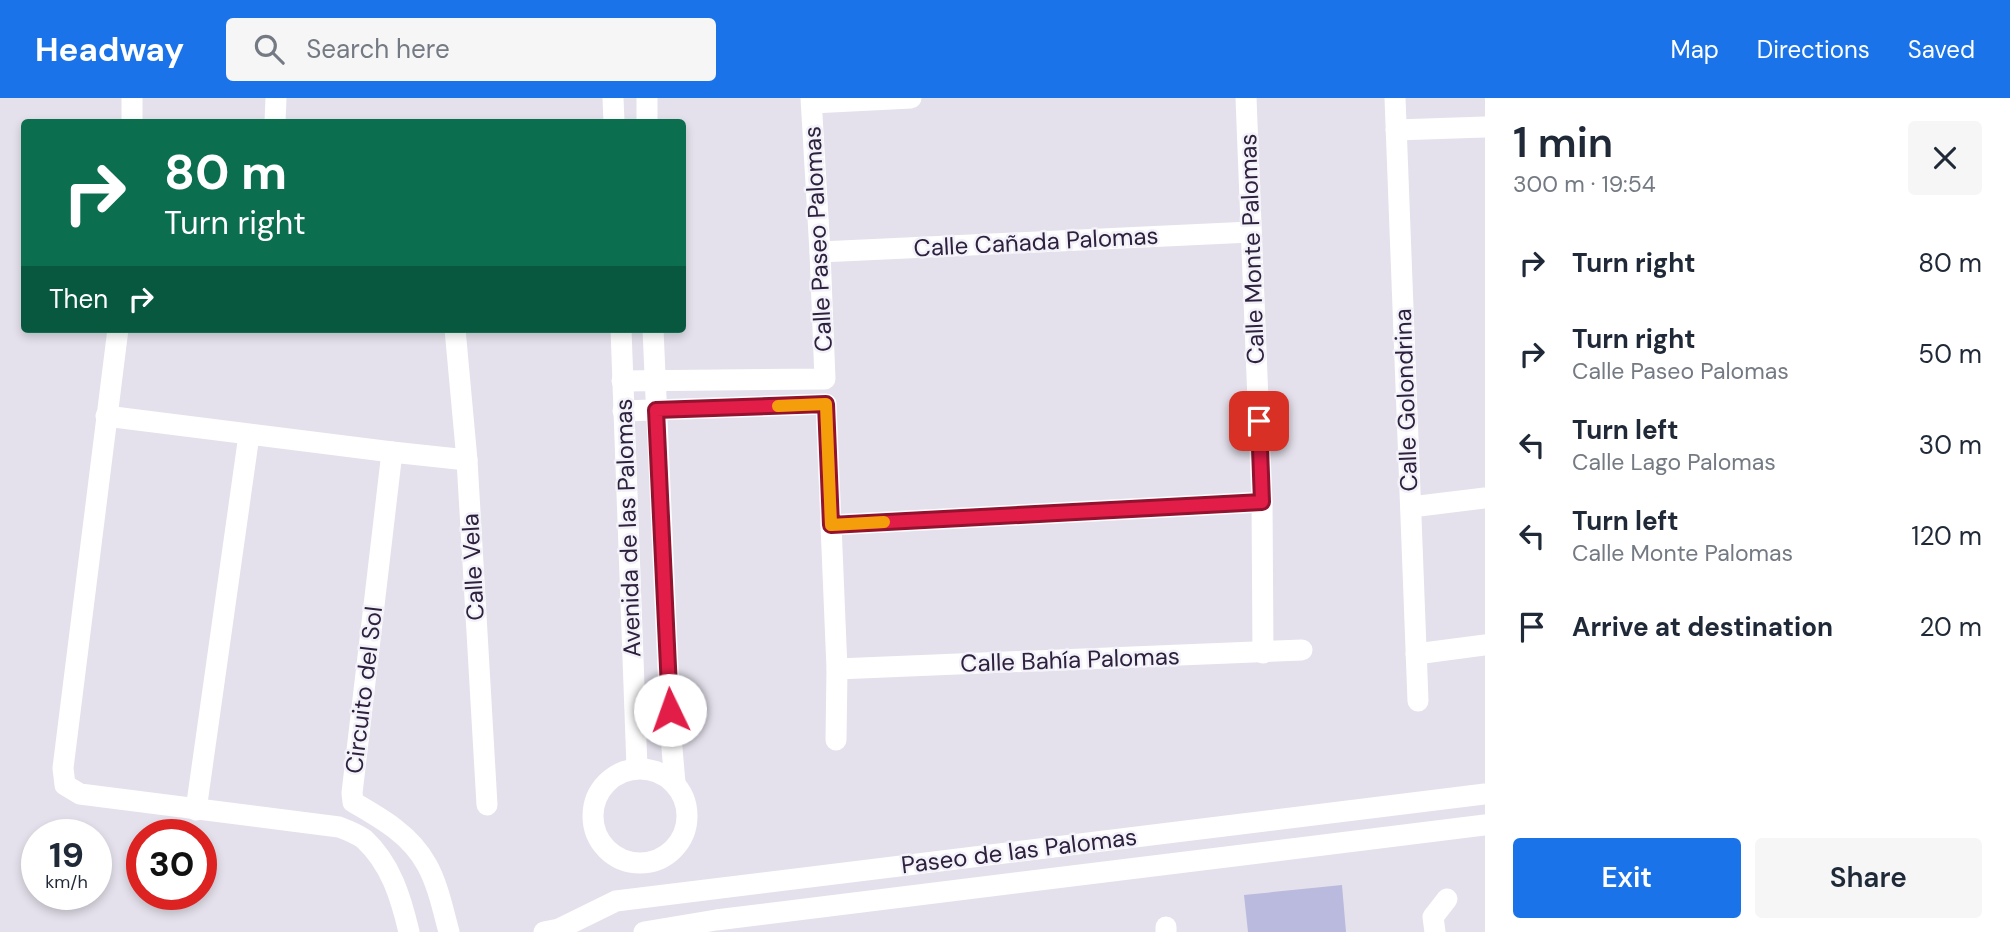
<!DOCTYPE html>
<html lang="en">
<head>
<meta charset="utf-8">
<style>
	:root { --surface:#fff; --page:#f6f6f7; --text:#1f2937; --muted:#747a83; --accent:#1a73e8 }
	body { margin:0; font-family:"DM Sans",sans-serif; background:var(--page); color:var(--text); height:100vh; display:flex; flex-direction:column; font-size:26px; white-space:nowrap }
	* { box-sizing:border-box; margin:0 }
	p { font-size:23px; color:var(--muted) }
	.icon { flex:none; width:38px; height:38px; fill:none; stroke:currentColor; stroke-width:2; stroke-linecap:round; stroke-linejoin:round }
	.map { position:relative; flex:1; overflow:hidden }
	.drawer { display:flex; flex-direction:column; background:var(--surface); width:525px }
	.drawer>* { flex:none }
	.top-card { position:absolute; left:21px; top:21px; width:665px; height:214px; border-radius:7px; box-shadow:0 4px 10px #0003; background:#0b6e4f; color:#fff; overflow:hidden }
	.speed { position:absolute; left:21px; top:721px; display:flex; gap:14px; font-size:35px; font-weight:700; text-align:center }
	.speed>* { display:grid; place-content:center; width:91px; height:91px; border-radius:50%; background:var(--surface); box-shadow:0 4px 10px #0003; line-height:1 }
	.speed small { font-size:18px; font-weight:400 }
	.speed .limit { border:10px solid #d22; background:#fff; color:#111 }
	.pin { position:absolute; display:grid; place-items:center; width:60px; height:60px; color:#fff; margin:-30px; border-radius:14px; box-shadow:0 4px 10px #0006 }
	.me { position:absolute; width:77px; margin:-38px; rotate:357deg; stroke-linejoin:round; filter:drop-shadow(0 0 5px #0008) }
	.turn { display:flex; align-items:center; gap:24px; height:147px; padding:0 28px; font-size:32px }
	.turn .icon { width:91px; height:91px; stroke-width:2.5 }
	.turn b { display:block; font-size:49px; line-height:60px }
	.then { display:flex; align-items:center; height:66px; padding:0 28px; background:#0003; gap:14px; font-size:26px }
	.round { display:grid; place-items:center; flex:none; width:74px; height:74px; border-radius:7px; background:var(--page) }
	.summary { display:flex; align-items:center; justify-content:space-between; height:119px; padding:0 28px }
	h1 { font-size:42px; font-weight:600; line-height:52px }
	.cta { display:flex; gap:14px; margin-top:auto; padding:14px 28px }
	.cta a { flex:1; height:80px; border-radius:7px; background:var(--accent); color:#fff; font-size:28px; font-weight:600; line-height:80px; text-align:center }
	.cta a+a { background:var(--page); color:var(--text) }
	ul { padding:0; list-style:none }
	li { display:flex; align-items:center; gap:21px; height:91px; padding:0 28px }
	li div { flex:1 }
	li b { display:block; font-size:26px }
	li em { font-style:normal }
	header { display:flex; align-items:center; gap:42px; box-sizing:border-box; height:98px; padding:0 35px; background:var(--accent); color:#fff }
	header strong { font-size:33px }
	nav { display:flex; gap:38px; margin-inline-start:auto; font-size:24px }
	.search { width:490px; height:63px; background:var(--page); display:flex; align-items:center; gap:18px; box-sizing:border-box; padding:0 24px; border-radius:7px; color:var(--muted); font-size:26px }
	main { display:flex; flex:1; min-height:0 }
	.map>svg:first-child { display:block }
</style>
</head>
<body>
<header>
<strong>Headway</strong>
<div class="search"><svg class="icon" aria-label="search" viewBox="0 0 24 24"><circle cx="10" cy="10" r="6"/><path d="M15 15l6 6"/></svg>Search here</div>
<nav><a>Map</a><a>Directions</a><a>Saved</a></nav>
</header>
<main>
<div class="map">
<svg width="1485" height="834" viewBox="0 0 1485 834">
	<rect width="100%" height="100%" fill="#e4e1ec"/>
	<polygon fill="#b9bade" points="1342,787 1346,834 1248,834 1244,797"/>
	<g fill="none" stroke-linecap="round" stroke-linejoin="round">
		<g stroke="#fff" stroke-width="21">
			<polyline points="613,0 614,24"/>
			<polyline points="647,0 647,24"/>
			<polyline points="1246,0 1262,404 1263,555"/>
			<polyline points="1395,0 1418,603"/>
			<polyline points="812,5 911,0"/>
			<polyline points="132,24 132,0"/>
			<polyline points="275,24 276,0"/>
			<polyline points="1396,32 1485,29"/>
			<polyline points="820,154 1251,134"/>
			<path d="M118 231 63 670 65 687 80 696 339 729C347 732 357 736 364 741 391 766 401 800 409 834"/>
			<polyline points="455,231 467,362 487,707"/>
			<polyline points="621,231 637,670"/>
			<polyline points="653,231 671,639 675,685"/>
			<polyline points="622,283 825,281 820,154 811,0"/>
			<polyline points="623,313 826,306 837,571 836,642"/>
			<polyline points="106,318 392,354 467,362"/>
			<path d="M392 354 352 695 353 704C381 720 411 737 427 767 438 787 443 812 449 834"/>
			<polyline points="1411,409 1485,400"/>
			<polyline points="831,427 1262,404"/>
			<polyline points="1416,556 1485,547"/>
			<polyline points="837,571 1302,552"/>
			<circle cx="640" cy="718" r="47"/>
			<polyline points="196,712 249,337"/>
			<polyline points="1166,829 1166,834"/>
			<polyline points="544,834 559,831 616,803 1485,696"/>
			<polyline points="644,834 716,822 1485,727"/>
			<polyline points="1435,834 1433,819 1447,801"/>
		</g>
	</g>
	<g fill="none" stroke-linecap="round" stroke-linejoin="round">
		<g stroke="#92132f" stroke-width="18">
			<polyline id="route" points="670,612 656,312 826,306 831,427 1262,404 1259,323"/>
		</g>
		<use href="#route" stroke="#e11d48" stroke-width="12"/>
		<polyline stroke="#f59e0b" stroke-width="12" points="778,308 826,306 831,427 884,424"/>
	</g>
	<g text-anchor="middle" stroke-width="5" stroke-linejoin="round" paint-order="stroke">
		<g font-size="24" fill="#2e213e" stroke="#f3f2f9">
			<text transform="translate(818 141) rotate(-93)" y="8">Calle Paseo Palomas</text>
			<text transform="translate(1036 144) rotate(-3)" y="8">Calle Cañada Palomas</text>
			<text transform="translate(1252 151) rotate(-92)" y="8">Calle Monte Palomas</text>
			<text transform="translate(1406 302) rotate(-92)" y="8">Calle Golondrina</text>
			<text transform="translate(628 430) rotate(-92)" y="8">Avenida de las Palomas</text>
			<text transform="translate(473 469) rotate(-93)" y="8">Calle Vela</text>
			<text transform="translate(1070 562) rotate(-2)" y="8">Calle Bahía Palomas</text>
			<text transform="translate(364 592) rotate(-83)" y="8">Circuito del Sol</text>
			<text transform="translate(1019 753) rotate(-7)" y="8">Paseo de las Palomas</text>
		</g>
	</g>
</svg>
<div class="speed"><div>19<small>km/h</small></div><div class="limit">30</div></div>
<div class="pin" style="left:1259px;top:323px;background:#d93025"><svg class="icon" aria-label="arrive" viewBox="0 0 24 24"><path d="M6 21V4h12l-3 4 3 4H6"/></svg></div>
<svg class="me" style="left:670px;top:612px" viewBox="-20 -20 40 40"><circle r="19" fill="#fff"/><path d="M0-13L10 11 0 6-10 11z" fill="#e11d48"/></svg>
<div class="top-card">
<div class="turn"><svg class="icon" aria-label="right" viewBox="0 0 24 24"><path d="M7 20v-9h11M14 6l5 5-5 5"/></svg><div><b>80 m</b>Turn right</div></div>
<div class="then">Then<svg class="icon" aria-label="right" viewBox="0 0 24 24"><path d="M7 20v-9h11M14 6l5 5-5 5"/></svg></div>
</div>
</div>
<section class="drawer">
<div class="summary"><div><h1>1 min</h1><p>300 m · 19:54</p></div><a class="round"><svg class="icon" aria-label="close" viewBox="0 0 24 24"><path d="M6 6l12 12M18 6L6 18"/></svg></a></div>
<ul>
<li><svg class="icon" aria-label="right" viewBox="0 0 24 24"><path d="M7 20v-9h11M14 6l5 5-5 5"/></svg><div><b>Turn right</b></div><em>80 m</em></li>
<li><svg class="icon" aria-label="right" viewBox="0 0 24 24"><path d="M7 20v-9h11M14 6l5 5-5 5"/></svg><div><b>Turn right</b><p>Calle Paseo Palomas</p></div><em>50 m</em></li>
<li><svg class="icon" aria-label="left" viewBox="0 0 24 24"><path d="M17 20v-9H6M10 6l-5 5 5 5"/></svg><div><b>Turn left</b><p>Calle Lago Palomas</p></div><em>30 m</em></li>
<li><svg class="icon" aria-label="left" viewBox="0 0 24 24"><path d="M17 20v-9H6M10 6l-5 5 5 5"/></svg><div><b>Turn left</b><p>Calle Monte Palomas</p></div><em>120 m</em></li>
<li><svg class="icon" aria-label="arrive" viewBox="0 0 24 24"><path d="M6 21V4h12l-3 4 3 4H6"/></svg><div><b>Arrive at destination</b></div><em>20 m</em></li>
</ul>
<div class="cta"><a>Exit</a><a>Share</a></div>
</section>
</main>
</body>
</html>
